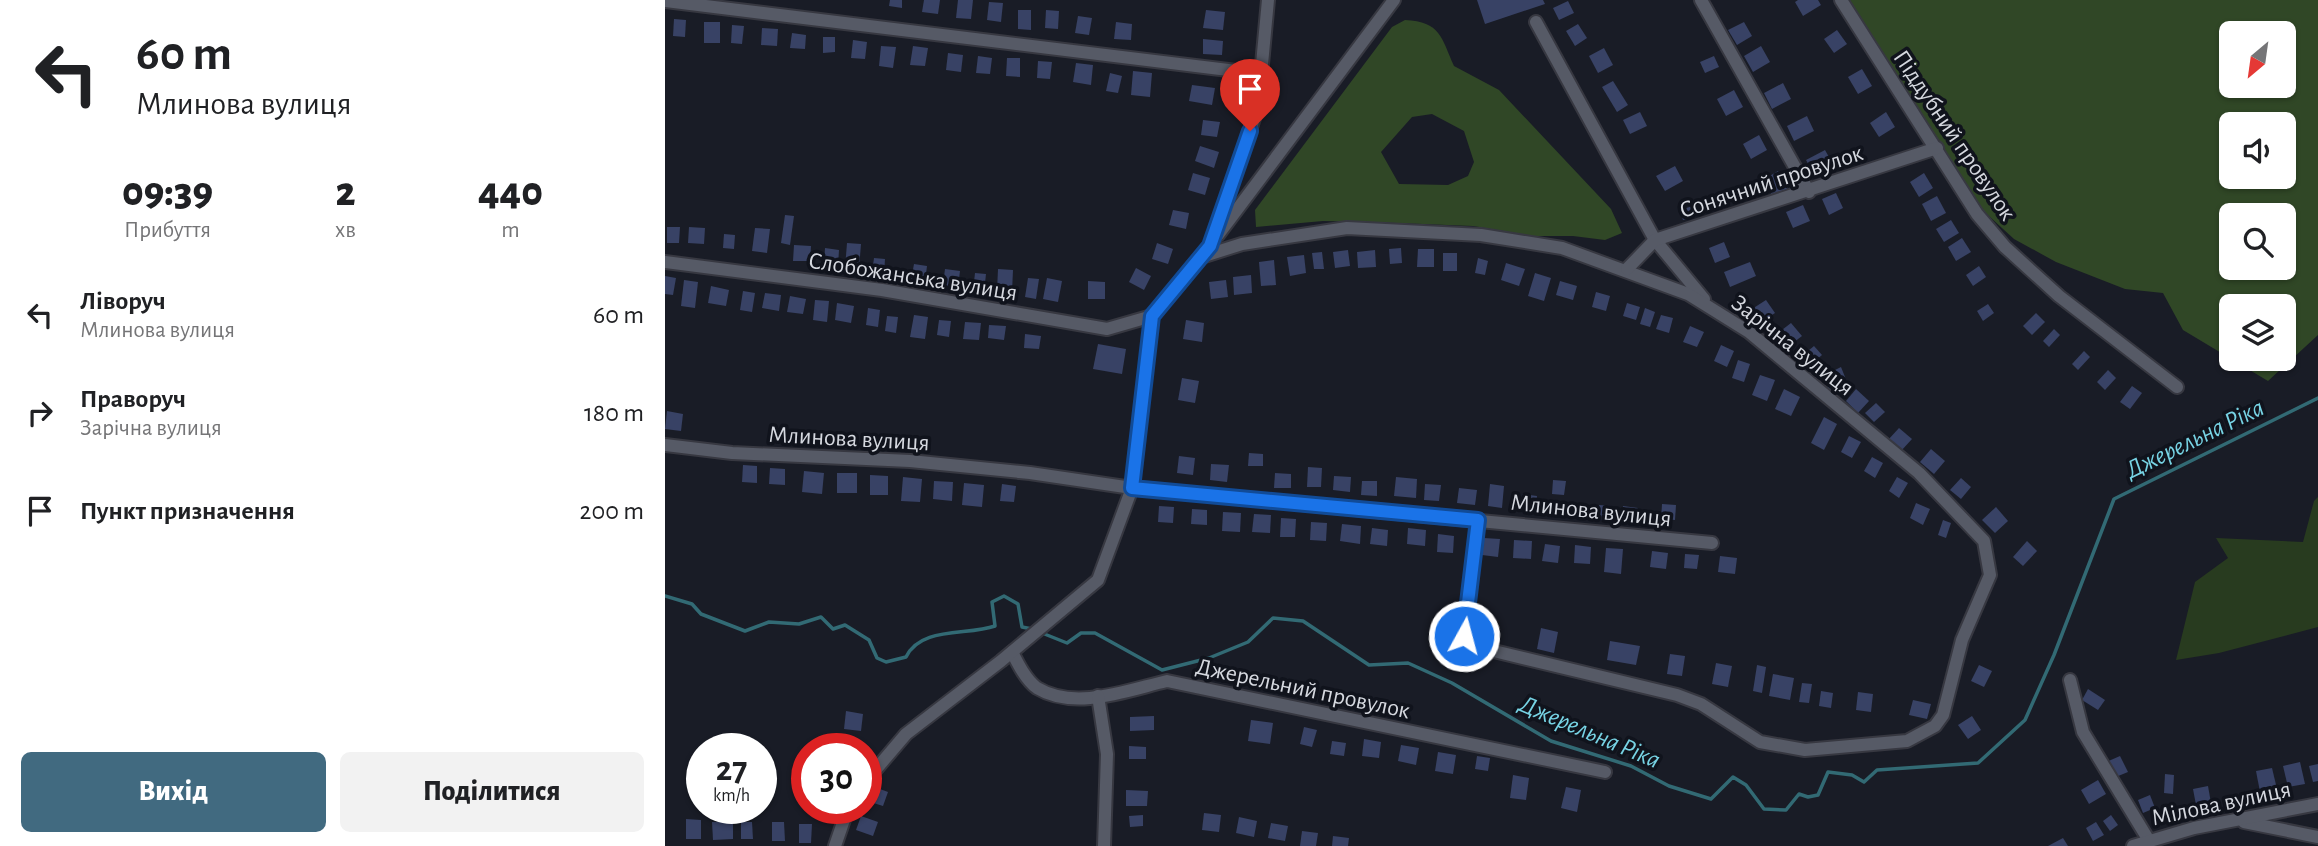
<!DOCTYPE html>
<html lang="uk">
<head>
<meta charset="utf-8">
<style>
	:root { --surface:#fff; --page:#f2f2f2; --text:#202124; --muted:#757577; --accent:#416a80 }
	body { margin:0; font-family:"Alegreya Sans",sans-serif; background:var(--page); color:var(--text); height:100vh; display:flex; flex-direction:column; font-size:26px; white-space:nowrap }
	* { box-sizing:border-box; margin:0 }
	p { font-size:23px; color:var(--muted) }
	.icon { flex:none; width:38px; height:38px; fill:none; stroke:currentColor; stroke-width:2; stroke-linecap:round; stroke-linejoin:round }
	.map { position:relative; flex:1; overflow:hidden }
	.side { display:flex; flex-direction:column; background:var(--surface); width:665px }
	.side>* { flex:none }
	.top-card { background:#fff; color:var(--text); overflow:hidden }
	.needle { width:46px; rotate:209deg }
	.fabs { position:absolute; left:1554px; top:21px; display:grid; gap:14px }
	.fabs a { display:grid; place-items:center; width:77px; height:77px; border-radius:10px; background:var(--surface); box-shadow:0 2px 5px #0004; font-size:35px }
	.speed { position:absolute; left:21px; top:733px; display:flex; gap:14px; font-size:35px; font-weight:700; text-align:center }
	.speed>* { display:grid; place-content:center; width:91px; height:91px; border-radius:50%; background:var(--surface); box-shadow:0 2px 5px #0004; line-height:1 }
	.speed small { font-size:18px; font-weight:400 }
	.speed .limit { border:10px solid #d22; background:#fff; color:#111 }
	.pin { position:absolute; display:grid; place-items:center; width:60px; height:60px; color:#fff; margin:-72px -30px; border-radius:50% 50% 50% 0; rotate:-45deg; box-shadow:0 0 7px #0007 }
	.pin .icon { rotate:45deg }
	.me { position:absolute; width:77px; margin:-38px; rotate:7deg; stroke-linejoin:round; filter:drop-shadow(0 0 5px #0008) }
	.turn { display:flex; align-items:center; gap:24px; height:147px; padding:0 21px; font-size:32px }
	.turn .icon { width:91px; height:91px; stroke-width:2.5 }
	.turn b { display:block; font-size:49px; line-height:60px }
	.eta { display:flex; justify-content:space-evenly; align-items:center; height:119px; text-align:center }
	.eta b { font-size:42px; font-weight:800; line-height:49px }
	.action { display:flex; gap:14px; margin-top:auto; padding:14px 21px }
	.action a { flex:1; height:80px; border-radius:10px; background:var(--accent); color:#fff; font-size:28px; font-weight:800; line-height:80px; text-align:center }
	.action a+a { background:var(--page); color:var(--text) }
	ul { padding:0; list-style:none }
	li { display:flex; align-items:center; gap:21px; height:98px; padding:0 21px }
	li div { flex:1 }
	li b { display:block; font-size:26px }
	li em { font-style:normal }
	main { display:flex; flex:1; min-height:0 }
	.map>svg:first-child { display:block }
</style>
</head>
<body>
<main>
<section class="side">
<div class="top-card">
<div class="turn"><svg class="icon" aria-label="left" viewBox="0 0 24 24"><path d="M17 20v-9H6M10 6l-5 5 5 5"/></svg><div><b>60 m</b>Млинова вулиця</div></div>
</div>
<div class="eta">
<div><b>09:39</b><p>Прибуття</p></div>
<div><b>2</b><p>хв</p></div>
<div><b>440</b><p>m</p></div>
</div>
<ul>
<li><svg class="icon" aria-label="left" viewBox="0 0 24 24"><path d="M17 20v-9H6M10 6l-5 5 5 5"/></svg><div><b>Ліворуч</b><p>Млинова вулиця</p></div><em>60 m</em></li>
<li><svg class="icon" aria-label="right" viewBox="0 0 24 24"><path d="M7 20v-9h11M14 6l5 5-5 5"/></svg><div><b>Праворуч</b><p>Зарічна вулиця</p></div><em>180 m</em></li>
<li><svg class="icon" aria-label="arrive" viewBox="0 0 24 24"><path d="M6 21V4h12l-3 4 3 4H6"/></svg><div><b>Пункт призначення</b></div><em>200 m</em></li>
</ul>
<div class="action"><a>Вихід</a><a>Поділитися</a></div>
</section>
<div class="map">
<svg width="1653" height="846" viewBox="0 0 1653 846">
	<rect width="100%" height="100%" fill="#191c26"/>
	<polygon fill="#283b1f" points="1653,497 1653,627 1554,653 1511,660 1530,582 1563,558 1551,538 1638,542 1649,501"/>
	<g fill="#304726" fill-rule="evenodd">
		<path d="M1183 0H1653V335L1603 381 1518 330 1498 293 1460 289 1391 262 1349 239 1314 207ZM1566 33H1619V86H1566ZM1566 124H1619V177H1566ZM1566 215H1619V268H1566ZM1566 306H1619V359H1566Z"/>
		<path d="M740 20C776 22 776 37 789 66L834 90 946 209 957 233 940 240 908 236H868L808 226 706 222 658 221 591 227 590 210 727 27ZM767 114 799 131 809 162 803 176 783 185 734 184 716 152 747 117Z"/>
	</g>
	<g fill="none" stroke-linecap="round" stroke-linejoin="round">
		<g stroke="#326a74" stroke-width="3.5">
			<path d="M0 596 27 604 36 614 80 631 104 622 134 624 156 617 168 629 180 625 204 640 212 658 221 662 241 657C256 626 302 636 330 626L327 602 339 596 353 604 357 627 367 629"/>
			<polyline points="377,633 402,643 416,633 430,633 497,670 544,658 583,642 608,618 638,621 704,665 743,663 787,683 886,741 966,766 1004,786 1046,799 1068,777 1081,785 1099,809 1121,810 1134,794 1143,797 1153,795 1163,772 1187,775 1199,782 1212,770 1313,763 1360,720 1389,655 1449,499 1653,398"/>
		</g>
	</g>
	<g fill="#384265">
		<polygon points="225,0 237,0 237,8 224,6"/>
		<polygon points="259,0 275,0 273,14 257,12"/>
		<polygon points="293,0 308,0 306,19 291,18"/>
		<polygon points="812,0 878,0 880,4 820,24"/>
		<polygon points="1133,0 1153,0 1156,5 1138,16 1130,2"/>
		<polygon points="903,1 909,13 894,20 888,8"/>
		<polygon points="324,2 338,3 336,22 322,20"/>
		<polygon points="353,10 366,10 366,30 353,29"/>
		<polygon points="381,10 394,11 393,29 380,28"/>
		<polygon points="541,10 560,12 558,30 538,28"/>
		<polygon points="413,16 427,18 424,35 410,33"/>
		<polygon points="9,19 21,20 20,37 8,36"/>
		<rect x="39" y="22" width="16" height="21"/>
		<polygon points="451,22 467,24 466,40 449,39"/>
		<polygon points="1079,22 1087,36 1072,45 1063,30"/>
		<polygon points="913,24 922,38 910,46 901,31"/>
		<polygon points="67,25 79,26 77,44 66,43"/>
		<polygon points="97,28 113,29 112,46 96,45"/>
		<polygon points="1172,30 1182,44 1169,53 1159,39"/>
		<polygon points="127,33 141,35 140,49 125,48"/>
		<polygon points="158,37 170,37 170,52 158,53"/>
		<polygon points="538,39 558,41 557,55 538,54"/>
		<polygon points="188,40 202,42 200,59 186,58"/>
		<polygon points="216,46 231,47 228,68 214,66"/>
		<polygon points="248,46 263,48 260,66 245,65"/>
		<polygon points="1096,46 1105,62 1088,72 1079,56"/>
		<polygon points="939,48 948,65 933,73 924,56"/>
		<polygon points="283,53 298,55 296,72 281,70"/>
		<polygon points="313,56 327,58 325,74 311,73"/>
		<polygon points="1049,56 1054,67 1040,73 1035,62"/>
		<polygon points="342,58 355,58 355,77 341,76"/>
		<polygon points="373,61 387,62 385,79 372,78"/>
		<polygon points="411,63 428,65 426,85 408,82"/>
		<polygon points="1197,69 1207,86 1193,94 1183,77"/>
		<polygon points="468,71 487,73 485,97 466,95"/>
		<polygon points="445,73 457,76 453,93 441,91"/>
		<polygon points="948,81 963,105 952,112 937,87"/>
		<polygon points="1118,83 1126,99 1107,109 1099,93"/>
		<polygon points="527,85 550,88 547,105 524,101"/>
		<polygon points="1069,90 1078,107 1061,116 1052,99"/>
		<polygon points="975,112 982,126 965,134 958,120"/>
		<polygon points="1221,112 1230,127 1214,137 1205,123"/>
		<polygon points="1142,116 1149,131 1129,141 1122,126"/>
		<polygon points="538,120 555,122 552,137 536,135"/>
		<polygon points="1094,135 1102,150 1086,159 1078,144"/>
		<polygon points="535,146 554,152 549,168 530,161"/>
		<polygon points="1160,150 1169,166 1150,176 1141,160"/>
		<polygon points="1010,166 1018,181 1000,191 991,176"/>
		<polygon points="1113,171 1123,188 1108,197 1098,180"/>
		<polygon points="528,173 545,178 540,195 523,190"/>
		<polygon points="1259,173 1268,188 1254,197 1245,182"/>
		<polygon points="1171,193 1178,208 1164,215 1157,199"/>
		<polygon points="1272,196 1281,213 1266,221 1257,204"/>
		<polygon points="1034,204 1037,214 1018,220 1015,210"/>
		<polygon points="1138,205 1145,221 1128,228 1121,212"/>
		<polygon points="508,210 524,213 521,229 504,225"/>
		<polygon points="120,215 129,216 125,245 116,243"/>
		<polygon points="1286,220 1294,233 1279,242 1271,229"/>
		<polygon points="2,227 15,227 14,243 2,243"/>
		<polygon points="24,227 40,228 39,244 23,243"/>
		<polygon points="90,228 105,229 102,253 87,251"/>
		<polygon points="59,234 70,235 69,249 58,248"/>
		<polygon points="1297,238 1306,252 1291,261 1283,247"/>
		<polygon points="1059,242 1065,257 1050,263 1044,248"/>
		<polygon points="182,243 196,244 194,269 180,268"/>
		<polygon points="492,243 508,249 503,264 487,259"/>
		<polygon points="129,245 146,246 145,261 128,261"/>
		<polygon points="160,248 174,250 173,267 159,266"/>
		<polygon points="736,248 737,263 725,264 724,249"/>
		<polygon points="753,249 769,249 769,267 752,267"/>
		<polygon points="683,250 685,266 670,268 668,252"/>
		<polygon points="710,250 711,267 693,268 692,252"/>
		<polygon points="657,252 659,269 649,269 647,253"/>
		<rect x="778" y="253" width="14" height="18"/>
		<polygon points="639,255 641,273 625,276 622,257"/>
		<polygon points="209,258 220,259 219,274 207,273"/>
		<polygon points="813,258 823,261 820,275 810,273"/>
		<polygon points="609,260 611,285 596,286 594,262"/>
		<polygon points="1085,262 1091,276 1065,287 1059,272"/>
		<polygon points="841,263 860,269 854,286 836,280"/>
		<polygon points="249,264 262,266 260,282 246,280"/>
		<polygon points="1314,266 1321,277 1308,286 1301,275"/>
		<polygon points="471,268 486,276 479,290 464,282"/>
		<polygon points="280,269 295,271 293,287 278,285"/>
		<polygon points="333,269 348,270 347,292 332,291"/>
		<polygon points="310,273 321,274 319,292 308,291"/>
		<polygon points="870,273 886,278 879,301 863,296"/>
		<polygon points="586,275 587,293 569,295 568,277"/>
		<polygon points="0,276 11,278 8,295 0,294"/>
		<polygon points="363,278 374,279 371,299 360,297"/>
		<polygon points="382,278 397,281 393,302 378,299"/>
		<polygon points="19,280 33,282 30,308 16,306"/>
		<polygon points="561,280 563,297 546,299 544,282"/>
		<polygon points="423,281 440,282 440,299 423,299"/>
		<polygon points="895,281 912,286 908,300 891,295"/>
		<polygon points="46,286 64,290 61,306 43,303"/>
		<polygon points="78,291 90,293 87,312 75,310"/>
		<polygon points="931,292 945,296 941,311 927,307"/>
		<polygon points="100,293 116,295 114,311 97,308"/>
		<polygon points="125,296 141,299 138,314 122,312"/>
		<polygon points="150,300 164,301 162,322 148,320"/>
		<polygon points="1101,300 1110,313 1096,322 1087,309"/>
		<polygon points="172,303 189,306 186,323 170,320"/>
		<polygon points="962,303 975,307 971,320 958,316"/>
		<polygon points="1323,304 1329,313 1318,321 1312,311"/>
		<polygon points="203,308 215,310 213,327 201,325"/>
		<polygon points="980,308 990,312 985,327 975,324"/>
		<polygon points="1371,313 1380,322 1367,335 1358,326"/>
		<polygon points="249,315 263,317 260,339 245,337"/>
		<polygon points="996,315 1008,318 1004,333 991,329"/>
		<polygon points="222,316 233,317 231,333 220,331"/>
		<polygon points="274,320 286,321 284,337 272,335"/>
		<polygon points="521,320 539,323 537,342 518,339"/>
		<polygon points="300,322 316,323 314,340 298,339"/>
		<polygon points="1126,323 1137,336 1120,349 1109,336"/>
		<polygon points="324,325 341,326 339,340 323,338"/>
		<polygon points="1025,326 1039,332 1032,347 1018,342"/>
		<polygon points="1389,329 1395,335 1384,347 1378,341"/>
		<polygon points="360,334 376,336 374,349 359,348"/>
		<polygon points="433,344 461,349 457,374 428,369"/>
		<polygon points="1056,345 1069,351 1062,367 1049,361"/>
		<polygon points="1149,346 1157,355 1145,365 1137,356"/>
		<polygon points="1419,351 1425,357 1413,370 1407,364"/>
		<polygon points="1073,360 1085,364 1079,382 1067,378"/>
		<polygon points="1176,367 1182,382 1164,390 1158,376"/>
		<polygon points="1443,370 1451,378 1440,390 1432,382"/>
		<polygon points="1095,375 1110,380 1102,401 1087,395"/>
		<polygon points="517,378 534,381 530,403 513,400"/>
		<polygon points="1467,386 1477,393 1465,409 1455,402"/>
		<polygon points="1119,389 1135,397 1126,416 1110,409"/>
		<polygon points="1191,389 1204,401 1193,413 1181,401"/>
		<polygon points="1211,403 1220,412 1209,422 1200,413"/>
		<polygon points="2,411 18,414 16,431 0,429"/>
		<polygon points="1159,417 1172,424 1159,450 1146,443"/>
		<polygon points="1234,428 1247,439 1236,451 1223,440"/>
		<polygon points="1184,436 1196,442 1187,458 1176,452"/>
		<polygon points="1266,449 1280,461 1269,474 1255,462"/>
		<polygon points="584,453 598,454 598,466 583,466"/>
		<polygon points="514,456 530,458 528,475 512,473"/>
		<polygon points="1207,457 1218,463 1210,478 1199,471"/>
		<polygon points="546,464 564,465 562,482 545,480"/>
		<polygon points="78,465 92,466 92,483 77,482"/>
		<polygon points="643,467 657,468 656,487 642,487"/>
		<polygon points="105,468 120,469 120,485 104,484"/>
		<polygon points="139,471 159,473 157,494 137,492"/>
		<rect x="172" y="473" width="20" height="20"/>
		<polygon points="610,473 626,474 626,488 609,488"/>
		<polygon points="205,475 223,476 223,495 205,495"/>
		<polygon points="669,476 686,477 685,492 668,490"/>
		<polygon points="238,477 257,479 255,502 236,501"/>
		<polygon points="731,477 752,479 751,498 729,496"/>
		<polygon points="1232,477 1243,483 1234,498 1224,491"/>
		<polygon points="1296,478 1306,487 1296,499 1285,490"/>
		<polygon points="888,480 901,481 899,495 887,494"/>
		<polygon points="269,481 288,482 287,501 268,499"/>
		<polygon points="697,481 712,481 712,496 696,495"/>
		<polygon points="299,483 319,485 317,507 297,505"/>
		<polygon points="337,484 351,486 349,502 335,501"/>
		<polygon points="760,484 776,485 774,501 759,500"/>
		<polygon points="825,484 839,486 837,508 823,506"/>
		<polygon points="794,488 812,490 810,505 792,503"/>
		<polygon points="857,494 872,496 870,511 855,509"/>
		<polygon points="1251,503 1265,509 1258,525 1245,518"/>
		<polygon points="997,504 1011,505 1010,520 996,519"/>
		<polygon points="934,505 947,506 946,521 932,520"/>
		<polygon points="494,506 509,507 508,523 493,522"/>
		<polygon points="958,506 973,508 972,523 956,521"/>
		<polygon points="1331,507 1343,521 1330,533 1317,520"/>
		<polygon points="527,509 542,510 542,525 526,524"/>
		<polygon points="558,512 576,513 575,532 557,531"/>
		<polygon points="589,514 606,515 605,533 587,532"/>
		<polygon points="616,518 631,519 630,537 615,537"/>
		<polygon points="1278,520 1286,523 1281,538 1273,535"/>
		<polygon points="646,522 662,523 661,541 645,540"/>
		<polygon points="677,524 696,526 695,544 675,541"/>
		<polygon points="707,528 723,530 722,546 705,544"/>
		<polygon points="743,528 761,530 760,546 742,544"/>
		<polygon points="773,534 789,536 788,553 772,552"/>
		<polygon points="819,538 835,539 833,557 817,555"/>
		<polygon points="849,540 867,541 866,559 848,558"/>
		<polygon points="1362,541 1372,551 1358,566 1348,557"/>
		<polygon points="880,544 895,546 893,563 877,561"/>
		<polygon points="910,545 926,547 925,564 909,563"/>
		<polygon points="941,548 958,549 956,574 939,572"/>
		<polygon points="987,551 1003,553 1001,569 985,567"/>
		<polygon points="1020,554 1034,555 1032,569 1019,568"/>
		<polygon points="1055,556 1072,558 1070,574 1053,572"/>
		<polygon points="876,628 893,632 889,653 872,649"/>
		<polygon points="945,641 975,646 971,665 942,660"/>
		<polygon points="1005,654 1020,656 1017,676 1002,674"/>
		<polygon points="1051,663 1067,666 1063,687 1047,684"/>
		<polygon points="1092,665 1101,667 1097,693 1088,691"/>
		<polygon points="1314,665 1327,671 1319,687 1306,681"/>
		<polygon points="1108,674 1129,678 1125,700 1104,696"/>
		<polygon points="1137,683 1147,684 1144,703 1134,702"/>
		<polygon points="1423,689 1440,700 1433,710 1417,700"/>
		<polygon points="1156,691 1168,693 1166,708 1154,706"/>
		<polygon points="1193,692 1208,694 1206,712 1191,710"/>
		<polygon points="1248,700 1266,704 1262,719 1244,715"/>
		<polygon points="181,711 198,714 196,731 179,729"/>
		<polygon points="489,716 489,730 465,731 465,717"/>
		<polygon points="1307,716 1316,730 1303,739 1293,725"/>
		<polygon points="586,720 608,723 605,744 583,741"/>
		<polygon points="639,727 652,730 647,747 635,744"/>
		<polygon points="699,739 716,742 714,758 697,756"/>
		<polygon points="667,741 681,743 679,756 665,754"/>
		<polygon points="736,745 754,748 751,765 733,761"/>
		<polygon points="464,746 481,747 481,759 464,759"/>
		<polygon points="773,752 791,755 788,774 770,771"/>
		<polygon points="812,756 825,758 823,771 810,769"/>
		<polygon points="1455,756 1463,772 1446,779 1439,763"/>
		<polygon points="1635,762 1640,784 1623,787 1618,766"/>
		<polygon points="1653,764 1653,781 1648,782 1644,766"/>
		<polygon points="1607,768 1612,789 1595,792 1591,771"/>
		<polygon points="1500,774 1509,775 1508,794 1499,793"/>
		<polygon points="848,775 864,778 861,800 845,798"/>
		<polygon points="1433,780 1441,794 1424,804 1416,790"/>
		<polygon points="207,786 223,792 218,806 202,801"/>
		<polygon points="1543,786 1546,803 1531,805 1528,789"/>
		<polygon points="901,787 916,790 912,812 896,808"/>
		<polygon points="461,790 483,791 482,806 461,806"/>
		<polygon points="1485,795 1490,808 1478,813 1473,800"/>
		<polygon points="539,813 556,815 554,832 537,830"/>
		<polygon points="478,815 478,826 465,827 464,816"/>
		<polygon points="1446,815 1453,825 1445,831 1438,821"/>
		<polygon points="196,816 213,822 208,836 191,830"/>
		<polygon points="574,817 592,821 589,837 571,833"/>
		<polygon points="21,819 36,820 36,839 21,839"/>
		<polygon points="68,821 68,839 48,840 47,822"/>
		<polygon points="76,822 87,822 88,839 76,839"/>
		<polygon points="107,822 119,822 120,841 107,841"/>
		<polygon points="1431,822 1439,835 1428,841 1421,828"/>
		<polygon points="606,823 623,826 620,841 603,838"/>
		<polygon points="134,824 147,824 146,843 134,843"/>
		<polygon points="637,831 653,833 651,846 635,846"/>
		<polygon points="668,836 684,838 683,846 667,846"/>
		<polygon points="1398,838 1403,846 1383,846"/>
	</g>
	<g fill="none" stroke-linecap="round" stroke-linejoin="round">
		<g stroke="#373841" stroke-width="16">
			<g id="minor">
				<polyline points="1036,0 1144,192"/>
				<polyline points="1176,0 1312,214 1340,247 1394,296 1512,387"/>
				<polyline points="0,1 596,74"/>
				<polyline points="871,22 990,240 1039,299"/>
				<polyline points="553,235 729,0"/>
				<polyline points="536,257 577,244 682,228 816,235 897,248 1023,294 1084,332 1195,424 1254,473 1319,541 1325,575 1297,640 1278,715 1270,726 1242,741 1140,750 1095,742 1036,704 1012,695 808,646 799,636 813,520"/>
				<polyline points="0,262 217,290 442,329 487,316"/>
				<polyline points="962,269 990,240 1272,148"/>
				<polyline points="0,445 67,453 245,461 365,473 467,488 1047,543"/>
				<path d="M347 652C353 664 361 680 372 688 410 711 463 690 502 681L940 772"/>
				<polyline points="1405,680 1418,732 1483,839"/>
				<polyline points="433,696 442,754 439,846"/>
				<polyline points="201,781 241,734 336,661 433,580 467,488 487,316 545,246 593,107 603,0"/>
				<polyline points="1579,822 1653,837"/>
				<polyline points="170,846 183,808"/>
				<polyline points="1468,846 1529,828 1653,804"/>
			</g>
		</g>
		<use href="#minor" stroke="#565a66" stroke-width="12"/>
	</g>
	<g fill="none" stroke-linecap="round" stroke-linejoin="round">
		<g stroke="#114b97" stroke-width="18">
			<polyline id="route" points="585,131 545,246 487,316 467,488 813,520 799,636"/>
		</g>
		<use href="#route" stroke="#1a73e8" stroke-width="12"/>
	</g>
	<g text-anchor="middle" stroke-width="7" stroke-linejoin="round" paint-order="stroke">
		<g font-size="24" fill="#d5d8df" stroke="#10131c">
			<text transform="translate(1290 135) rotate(56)" y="8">Піддубний провулок</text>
			<text transform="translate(1106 181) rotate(-18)" y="8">Сонячний провулок</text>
			<text transform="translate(248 276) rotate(9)" y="8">Слобожанська вулиця</text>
			<text transform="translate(1128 345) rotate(38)" y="8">Зарічна вулиця</text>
			<text transform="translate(184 438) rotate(3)" y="8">Млинова вулиця</text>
			<text transform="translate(926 510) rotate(6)" y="8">Млинова вулиця</text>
			<text transform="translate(638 688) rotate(12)" y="8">Джерельний провулок</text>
			<text transform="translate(1556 803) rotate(-12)" y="8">Мілова вулиця</text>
		</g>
		<g font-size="26" font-style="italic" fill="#77d3e4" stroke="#10131c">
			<text transform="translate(1529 438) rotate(-26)" y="9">Джерельна Ріка</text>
			<text transform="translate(925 731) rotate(23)" y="9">Джерельна Ріка</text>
		</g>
	</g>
</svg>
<div class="fabs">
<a><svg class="needle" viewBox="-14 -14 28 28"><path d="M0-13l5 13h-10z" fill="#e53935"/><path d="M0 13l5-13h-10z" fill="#757577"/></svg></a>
<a><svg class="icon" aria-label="sound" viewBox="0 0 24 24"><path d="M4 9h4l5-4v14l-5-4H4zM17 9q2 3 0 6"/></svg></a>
<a><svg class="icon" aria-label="search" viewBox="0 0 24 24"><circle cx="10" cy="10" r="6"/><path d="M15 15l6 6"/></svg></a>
<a><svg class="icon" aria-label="layers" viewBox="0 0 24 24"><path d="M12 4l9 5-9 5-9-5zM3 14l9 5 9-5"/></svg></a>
</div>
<div class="speed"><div>27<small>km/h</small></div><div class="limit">30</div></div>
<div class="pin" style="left:585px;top:131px;background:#d93025"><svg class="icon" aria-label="arrive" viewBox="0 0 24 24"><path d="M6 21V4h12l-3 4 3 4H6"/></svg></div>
<svg class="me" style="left:799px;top:636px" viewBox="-20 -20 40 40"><circle r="17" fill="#1a73e8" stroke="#fff" stroke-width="3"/><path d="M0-11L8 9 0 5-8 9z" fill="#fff"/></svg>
</div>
</main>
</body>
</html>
